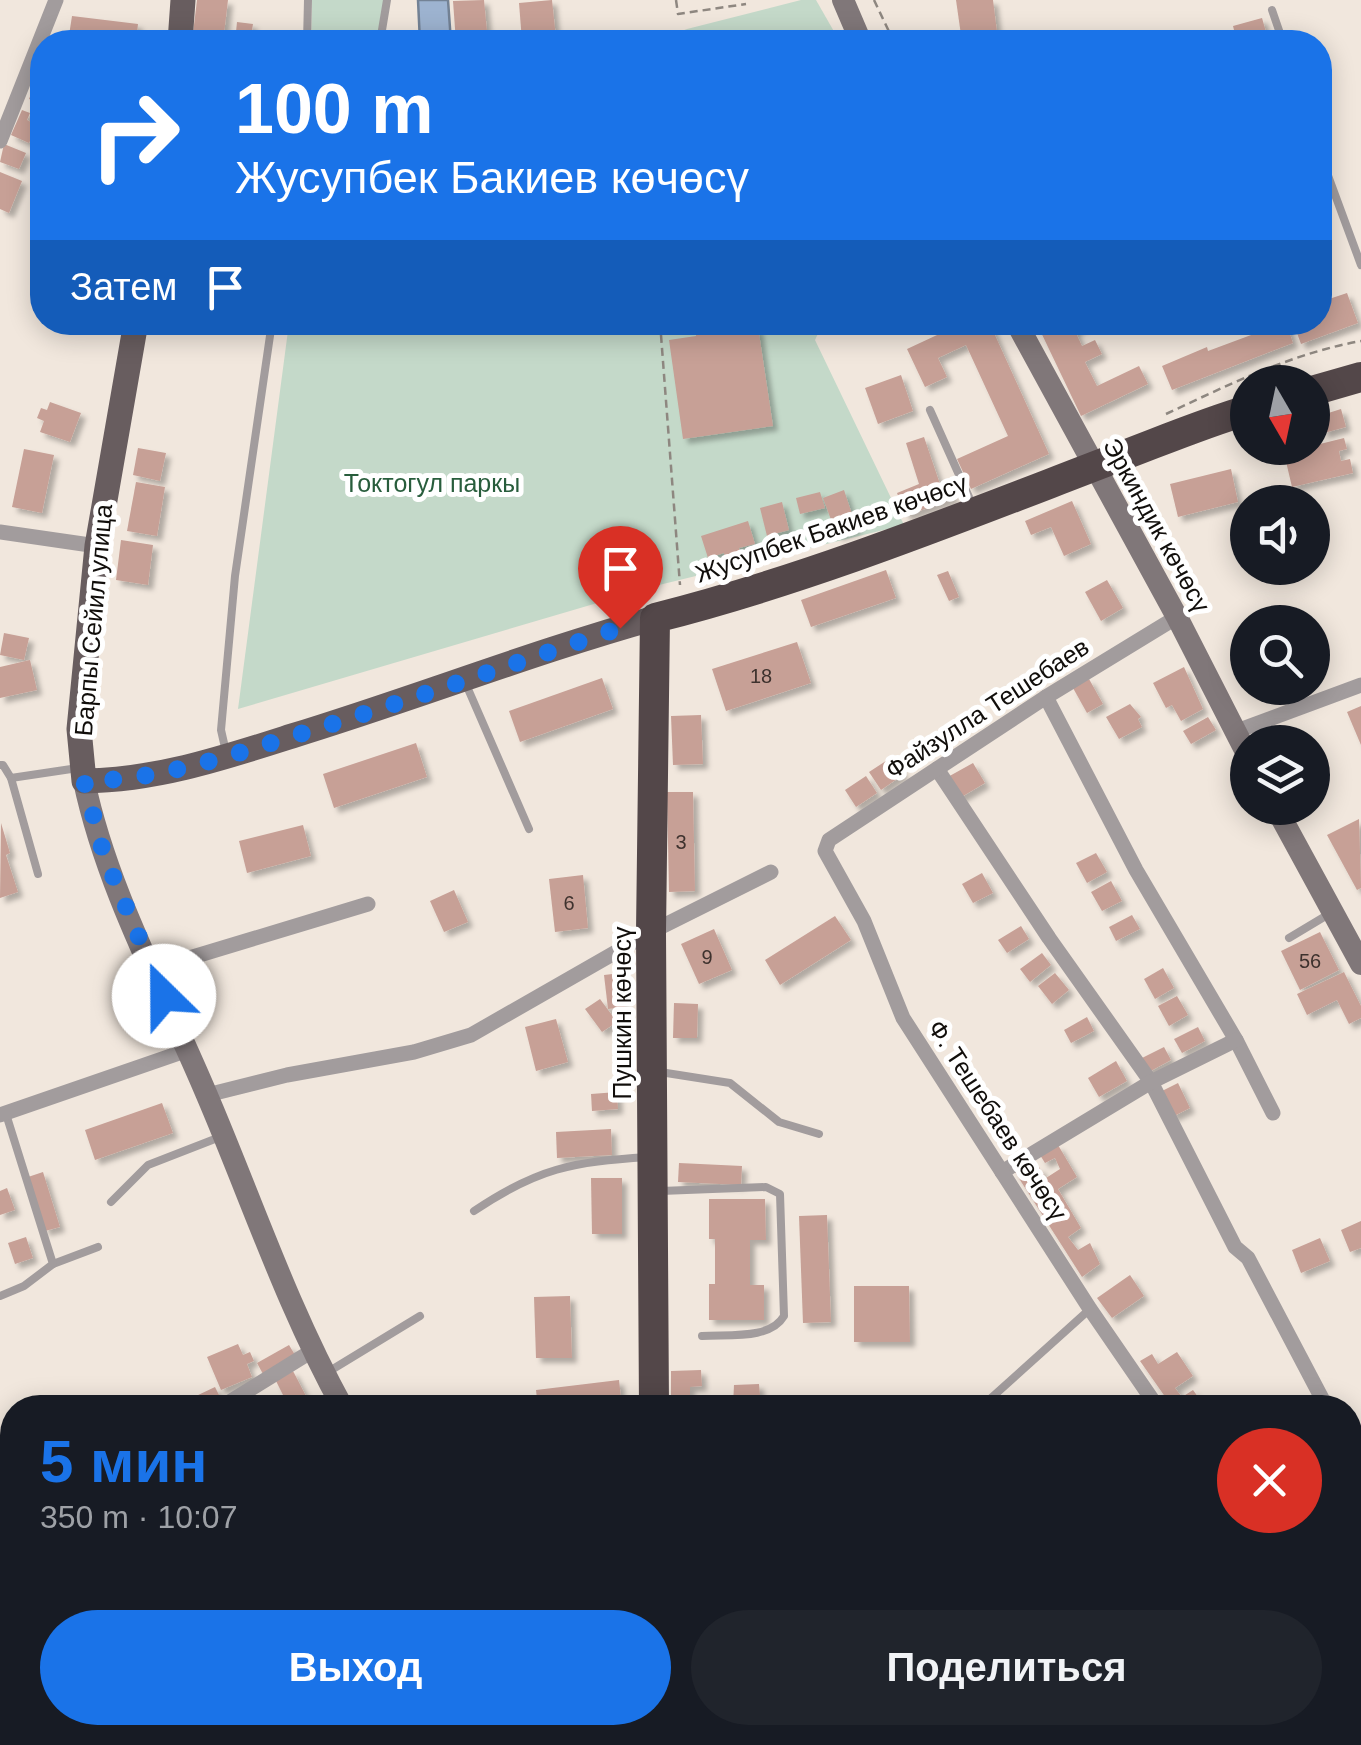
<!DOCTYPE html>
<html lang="ru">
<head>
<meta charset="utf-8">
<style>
	:root { --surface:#171b24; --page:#20242c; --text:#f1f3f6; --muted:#9ea1a6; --accent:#1a73e8 }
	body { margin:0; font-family:Helvetica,sans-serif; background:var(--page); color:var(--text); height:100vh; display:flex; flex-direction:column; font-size:38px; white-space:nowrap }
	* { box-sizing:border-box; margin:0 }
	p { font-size:32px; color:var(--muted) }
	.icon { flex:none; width:55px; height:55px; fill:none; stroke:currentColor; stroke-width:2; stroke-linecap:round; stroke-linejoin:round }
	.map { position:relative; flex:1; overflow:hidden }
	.details { position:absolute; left:0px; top:1395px; width:1362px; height:350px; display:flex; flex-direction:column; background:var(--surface); border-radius:40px 40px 0 0; box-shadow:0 5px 25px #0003 }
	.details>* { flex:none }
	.guide { position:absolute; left:30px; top:30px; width:1302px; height:305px; border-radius:40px; box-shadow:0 5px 25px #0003; background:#1a73e8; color:#fff; overflow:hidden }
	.needle { width:65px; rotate:171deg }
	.buttons { position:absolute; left:1230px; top:365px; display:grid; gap:20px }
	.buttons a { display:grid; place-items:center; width:100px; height:100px; border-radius:50%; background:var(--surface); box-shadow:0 5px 25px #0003; font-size:50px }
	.pin { position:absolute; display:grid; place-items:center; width:85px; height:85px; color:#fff; margin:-102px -42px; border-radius:50% 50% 50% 0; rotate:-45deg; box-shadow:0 0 10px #0007 }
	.pin .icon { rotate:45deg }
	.me { position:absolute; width:110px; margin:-55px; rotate:337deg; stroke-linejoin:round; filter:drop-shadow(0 0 8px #0008) }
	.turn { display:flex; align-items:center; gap:35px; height:210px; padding:0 40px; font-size:45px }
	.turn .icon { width:130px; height:130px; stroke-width:2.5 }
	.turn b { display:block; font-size:70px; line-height:85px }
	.then { display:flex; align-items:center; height:95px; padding:0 40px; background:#0003; gap:20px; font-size:38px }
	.round { display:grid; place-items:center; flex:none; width:105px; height:105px; border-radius:52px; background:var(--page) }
	.head { display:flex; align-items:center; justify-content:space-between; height:170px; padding:0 40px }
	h1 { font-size:60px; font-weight:700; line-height:75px; color:var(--accent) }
	.primary-button { display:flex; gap:20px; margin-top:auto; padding:20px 40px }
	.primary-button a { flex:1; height:115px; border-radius:60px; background:var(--accent); color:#fff; font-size:40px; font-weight:700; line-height:115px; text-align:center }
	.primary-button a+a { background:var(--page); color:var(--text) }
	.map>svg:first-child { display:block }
</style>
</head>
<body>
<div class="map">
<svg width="1361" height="1745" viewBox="0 0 1361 1745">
	<defs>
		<filter id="shadow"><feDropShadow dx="5" dy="5" stdDeviation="2.5" flood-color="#0004"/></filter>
	</defs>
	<rect width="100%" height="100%" fill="#f1e7dd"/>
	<g fill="#c4d9c9">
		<polygon points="312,0 387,0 384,42 311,42"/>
		<polygon points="801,0 816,0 840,42 652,42 687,29"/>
		<polygon points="289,323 823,323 815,340 904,525 655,586 238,709"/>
	</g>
	<polygon fill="#9db3d0" stroke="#738295" stroke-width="2.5" points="418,0 448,0 451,42 420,42"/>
	<g fill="#c7a096" filter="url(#shadow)">
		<polygon points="197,0 228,0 223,42 192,42"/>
		<polygon points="484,0 488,42 456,42 453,1"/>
		<polygon points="552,0 556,38 522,41 519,3"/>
		<polygon points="956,0 993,0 998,40 962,42"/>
		<polygon points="72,16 138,24 136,42 68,42"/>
		<polygon points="1262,18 1268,39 1237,42 1233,26"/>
		<polygon points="237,22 253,24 250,42 235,42"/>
		<polygon points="42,66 42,104 29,99"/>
		<polygon points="22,110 30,113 27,120 37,125 29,143 11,135"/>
		<polygon points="4,144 26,153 19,169 0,162"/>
		<polygon points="0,172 22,181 9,213 0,209"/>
		<polygon points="1347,293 1358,323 1301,344 1293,322 1320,322 1320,302"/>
		<polygon points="965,322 989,322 1049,454 971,489 957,459 1008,436 966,345 938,358 947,377 925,387 907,349"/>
		<polygon points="1040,322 1091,322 1075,331 1082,346 1095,340 1102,354 1085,362 1097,386 1139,366 1148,384 1081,416 1037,324"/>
		<polygon points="1286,322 1293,343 1172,390 1162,366 1207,347 1208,351"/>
		<polygon points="758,327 773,426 683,439 669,340 696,336 696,334"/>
		<polygon points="901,375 913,411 878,424 865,388"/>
		<polygon points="50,402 81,413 70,442 40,432 44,421 37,418 41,408 47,410"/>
		<polygon points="1341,409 1346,427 1324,433 1319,416"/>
		<polygon points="924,437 941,487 948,485 954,498 906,516 897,493 919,484 906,443"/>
		<polygon points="1344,438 1347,449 1339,451 1341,461 1350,459 1353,473 1292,487 1284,453"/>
		<polygon points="138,448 166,453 160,481 133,475"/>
		<polygon points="24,449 54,455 42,513 12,507"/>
		<polygon points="1231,469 1238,502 1178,517 1170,484"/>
		<polygon points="136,482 165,487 157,536 127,531"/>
		<polygon points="844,490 857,529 837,536 823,498"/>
		<polygon points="820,492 825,508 800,514 796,498"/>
		<polygon points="1072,501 1091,544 1064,556 1051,527 1031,535 1025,521"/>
		<polygon points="782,502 789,530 767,536 760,508"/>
		<polygon points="748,521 755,544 739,548 741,553 725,558 724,553 708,558 701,536"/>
		<polygon points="121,540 153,545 148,585 116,580"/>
		<polygon points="886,570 896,598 811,627 801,600"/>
		<polygon points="948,571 959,597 949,601 937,575"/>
		<polygon points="1107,580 1123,608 1101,621 1085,592"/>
		<polygon points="4,633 29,638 24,660 0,655"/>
		<polygon points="797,642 811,683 726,711 712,669"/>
		<polygon points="30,660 37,690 0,698 0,667"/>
		<polygon points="1184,667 1203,709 1181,721 1172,705 1166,708 1153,683"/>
		<polygon points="602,678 613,709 520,742 509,711"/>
		<polygon points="1089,679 1103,704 1087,713 1073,688"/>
		<polygon points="1130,704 1141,717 1138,719 1142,727 1119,739 1106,717"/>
		<polygon points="1361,706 1361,745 1347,712"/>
		<polygon points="701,715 703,764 673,765 671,716"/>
		<polygon points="1208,717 1216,730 1191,744 1183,731"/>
		<polygon points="416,743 427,777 334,808 323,774"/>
		<polygon points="892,757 904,774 881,790 869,772"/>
		<polygon points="973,763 985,783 958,799 946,778"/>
		<polygon points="866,776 877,793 856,807 845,790"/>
		<polygon points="667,792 693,792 695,891 669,892"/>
		<polygon points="1359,819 1361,888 1357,890 1327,835"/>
		<polygon points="1,823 10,853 6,855 18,892 0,898"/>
		<polygon points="303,825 311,856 247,873 239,841"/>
		<polygon points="1096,853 1107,872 1087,883 1076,863"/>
		<polygon points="982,873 993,893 973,903 962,884"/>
		<polygon points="583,875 588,928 555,932 549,879"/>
		<polygon points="1111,881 1122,901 1102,911 1091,892"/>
		<polygon points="454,890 468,922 444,932 430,901"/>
		<polygon points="1132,915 1140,929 1116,941 1109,927"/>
		<polygon points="835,916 851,940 780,985 765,960"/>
		<polygon points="1021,926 1029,939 1007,953 998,940"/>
		<polygon points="714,929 732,970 699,984 681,944"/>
		<polygon points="1320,932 1339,970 1300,990 1281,951"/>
		<polygon points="1042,953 1051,965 1030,982 1020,969"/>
		<polygon points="1163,968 1174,988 1155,999 1144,979"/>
		<polygon points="1344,972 1361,1006 1361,1018 1349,1024 1337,1000 1307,1015 1297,994"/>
		<polygon points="621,973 625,1007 608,1009 604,975"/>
		<polygon points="1055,973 1069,990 1052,1004 1038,986"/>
		<polygon points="1177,996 1188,1015 1169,1026 1158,1006"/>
		<polygon points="600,999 617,1022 602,1032 585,1009"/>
		<polygon points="674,1003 698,1004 697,1038 673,1038"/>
		<polygon points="1087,1017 1094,1031 1071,1043 1064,1030"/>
		<polygon points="556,1019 568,1062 536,1071 525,1027"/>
		<polygon points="1198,1027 1205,1041 1182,1053 1174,1039"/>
		<polygon points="1164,1047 1171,1060 1147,1073 1140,1059"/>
		<polygon points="1116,1061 1127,1081 1099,1097 1088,1078"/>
		<polygon points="1178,1083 1190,1108 1172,1117 1160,1092"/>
		<polygon points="617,1092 618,1109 592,1111 591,1094"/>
		<polygon points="162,1103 173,1133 95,1160 85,1130"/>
		<polygon points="611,1129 612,1155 557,1158 556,1132"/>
		<polygon points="1058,1145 1077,1177 1058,1189 1081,1228 1068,1237 1078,1250 1090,1243 1100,1264 1082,1277 1013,1169 1024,1162 1030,1173 1039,1167 1046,1178 1060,1169 1055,1158 1045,1163 1040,1155"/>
		<polygon points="679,1163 742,1166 741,1185 678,1182"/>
		<polygon points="43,1172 60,1227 45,1231 28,1177"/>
		<polygon points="591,1178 622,1178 622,1234 592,1234"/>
		<polygon points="7,1188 15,1210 0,1215 0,1191"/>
		<polygon points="709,1199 765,1199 766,1240 750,1240 750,1285 764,1285 764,1320 709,1320 709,1284 715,1284 715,1239 709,1239"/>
		<polygon points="827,1215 831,1322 803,1323 799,1216"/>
		<polygon points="1361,1221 1361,1248 1350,1252 1341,1230"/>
		<polygon points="26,1237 33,1258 15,1264 8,1243"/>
		<polygon points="1320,1238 1330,1261 1301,1273 1292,1250"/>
		<polygon points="1130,1275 1144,1296 1112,1318 1097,1298"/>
		<polygon points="854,1286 909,1286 910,1342 854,1342"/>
		<polygon points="570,1296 572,1358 536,1358 534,1297"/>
		<polygon points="238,1344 243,1355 250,1352 254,1361 247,1364 252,1377 221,1390 207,1357"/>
		<polygon points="289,1345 295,1355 263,1374 257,1363"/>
		<polygon points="1177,1352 1193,1376 1175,1388 1182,1397 1193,1390 1201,1401 1191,1408 1173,1408 1140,1361 1152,1354 1158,1364"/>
		<polygon points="701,1370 702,1386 690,1387 690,1405 671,1405 671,1371"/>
		<polygon points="293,1371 306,1396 288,1405 276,1381"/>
		<polygon points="619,1380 622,1408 538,1408 536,1390"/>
		<polygon points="759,1384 761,1407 733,1406 734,1385"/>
		<polygon points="215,1387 221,1399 202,1408 196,1396"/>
		<polygon points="168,1732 242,1732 244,1738 223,1745 172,1745"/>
		<rect x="581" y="1732" width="34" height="13"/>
		<rect x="675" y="1732" width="26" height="13"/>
		<polygon points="834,1732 876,1732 882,1745 834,1745 829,1735"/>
	</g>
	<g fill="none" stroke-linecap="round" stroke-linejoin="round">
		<g stroke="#8e8780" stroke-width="2.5" stroke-dasharray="8 5" stroke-linecap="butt">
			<polyline points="676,0 678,14 746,4"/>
			<polyline points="874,0 894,42"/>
			<polyline points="660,322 680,585"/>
			<path d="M1166 414C1228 385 1293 353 1361 341"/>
		</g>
		<g stroke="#a29c9d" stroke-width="8">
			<polyline points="1272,10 1283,42"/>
			<polyline points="307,42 308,0"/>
			<polyline points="380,42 387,0"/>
			<polyline points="1320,154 1361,265"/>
			<polyline points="930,410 973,506"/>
			<polyline points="465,682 529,829"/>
			<polyline points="226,752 221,730 235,576 272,322"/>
			<polyline points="0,765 3,765 11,778 78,768"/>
			<polyline points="11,778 38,874"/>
			<polyline points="1289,938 1329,914"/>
			<polyline points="660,1072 730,1083 779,1122 819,1134"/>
			<path d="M661 1191 766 1187 780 1194 784 1316C770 1340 728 1334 702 1336"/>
			<polyline points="111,1202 148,1165 220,1137"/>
			<path d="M474 1211C538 1168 572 1162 648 1157"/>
			<polyline points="53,1264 98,1247"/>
			<polyline points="0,1296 24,1286 53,1264 6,1114"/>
			<polyline points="328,1372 420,1316"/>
			<polyline points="980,1408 1090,1309"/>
		</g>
		<g stroke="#a29c9d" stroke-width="15">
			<polyline points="0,141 56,0"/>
			<polyline points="0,532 97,546"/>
			<polyline points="1046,697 1136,870 1236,1040 1273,1113"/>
			<polyline points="1234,732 1361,685"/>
			<polyline points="937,769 1049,938 1151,1082 1235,1247 1248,1258 1327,1408"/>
			<polyline points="153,969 368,904"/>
			<polyline points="207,1095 287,1075 414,1052 471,1035 651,932 771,872"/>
			<polyline points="0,1115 188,1050"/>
			<polyline points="1002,1172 1151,1082 1236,1040"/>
			<polyline points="220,1408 312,1351"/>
			<polyline points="1158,1408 1090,1309 903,1018 864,921 825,851 829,840 1046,697 1177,617"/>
			<polyline points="1350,1437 1361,1432"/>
			<polyline points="1350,1477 1361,1503"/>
			<polyline points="1350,1585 1361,1580"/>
			<polyline points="0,1718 12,1714"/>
			<polyline points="274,1732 275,1745"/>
			<polyline points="507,1732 511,1745"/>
		</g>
		<g stroke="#807779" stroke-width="22">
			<polyline points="843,0 861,42"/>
			<polyline points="1016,322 1177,617 1248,756"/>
			<path d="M84 781C107 890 163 991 206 1093 251 1198 287 1307 343 1408"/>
			<polyline points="1276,808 1361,964"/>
			<polyline points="1350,1720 1361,1716"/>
			<polyline points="812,1732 819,1745"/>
			<polyline points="1293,1745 1322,1732"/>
		</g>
		<g stroke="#685d5f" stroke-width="25">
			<polyline points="180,42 183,0"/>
			<path d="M136 322 97 546 79 729 84 781C157 780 223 758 292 736 413 699 533 652 655 618"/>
		</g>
		<g stroke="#534749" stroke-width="30">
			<polyline points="1312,391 1361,377"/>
			<path d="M654 1408 651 932 655 618C810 579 962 517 1111 460 1157 443 1201 424 1248 410"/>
			<polyline points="657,1732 657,1745"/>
		</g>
	</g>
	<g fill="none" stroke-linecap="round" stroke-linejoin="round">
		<path stroke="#1a73e8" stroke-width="18" stroke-dasharray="0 32.4" d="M164 996 104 855 84 781C160 780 228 756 300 734 407 701 513 664 620 628"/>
	</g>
	<g text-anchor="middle" stroke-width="10" stroke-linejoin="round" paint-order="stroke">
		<g font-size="20" fill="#3e322e">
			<text x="761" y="683">18</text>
			<text x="681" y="849">3</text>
			<text x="569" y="910">6</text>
			<text x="707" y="964">9</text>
			<text x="1310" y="968">56</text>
		</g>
		<g font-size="25" fill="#285d3c" stroke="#fff">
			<text x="432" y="492">Токтогул паркы</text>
		</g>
		<g font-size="25" fill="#110e0b" stroke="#fff">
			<text transform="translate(1157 525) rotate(61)" y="9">Эркиндик көчөсү</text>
			<text transform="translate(831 528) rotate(-19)" y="9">Жусупбек Бакиев көчөсү</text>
			<text transform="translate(93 620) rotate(-85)" y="9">Барпы Сейил улица</text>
			<text transform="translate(987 708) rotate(-33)" y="9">Файзулла Тешебаев</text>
			<text transform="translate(622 1013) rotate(-90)" y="9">Пушкин көчөсү</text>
			<text transform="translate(998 1120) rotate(57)" y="9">Ф. Тешебаев көчөсү</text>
		</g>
	</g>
</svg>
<div class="buttons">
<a><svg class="needle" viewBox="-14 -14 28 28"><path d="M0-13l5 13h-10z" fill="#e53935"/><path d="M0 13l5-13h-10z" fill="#9ea1a6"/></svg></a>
<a><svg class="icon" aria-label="sound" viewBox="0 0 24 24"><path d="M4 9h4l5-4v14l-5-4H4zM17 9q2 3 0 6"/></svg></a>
<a><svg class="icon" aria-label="search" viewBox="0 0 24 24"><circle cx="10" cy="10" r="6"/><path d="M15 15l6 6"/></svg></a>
<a><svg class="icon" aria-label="layers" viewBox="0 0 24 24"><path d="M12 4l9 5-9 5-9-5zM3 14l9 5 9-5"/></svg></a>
</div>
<div class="pin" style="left:620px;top:628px;background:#d93025"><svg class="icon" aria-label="arrive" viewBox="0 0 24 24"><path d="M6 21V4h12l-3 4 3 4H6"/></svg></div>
<svg class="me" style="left:164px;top:996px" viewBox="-20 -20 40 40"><circle r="19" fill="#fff"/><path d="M0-13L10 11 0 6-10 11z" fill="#1a73e8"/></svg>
<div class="guide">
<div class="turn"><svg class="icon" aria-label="right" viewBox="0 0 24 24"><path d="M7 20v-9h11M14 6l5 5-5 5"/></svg><div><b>100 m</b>Жусупбек Бакиев көчөсү</div></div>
<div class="then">Затем<svg class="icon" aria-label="arrive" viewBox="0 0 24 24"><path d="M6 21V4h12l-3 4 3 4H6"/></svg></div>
</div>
<section class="details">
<div class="head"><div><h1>5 мин</h1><p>350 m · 10:07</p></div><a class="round" style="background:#d93025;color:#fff"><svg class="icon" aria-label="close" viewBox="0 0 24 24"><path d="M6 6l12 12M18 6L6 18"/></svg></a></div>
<div class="primary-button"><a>Выход</a><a>Поделиться</a></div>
</section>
</div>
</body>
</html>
